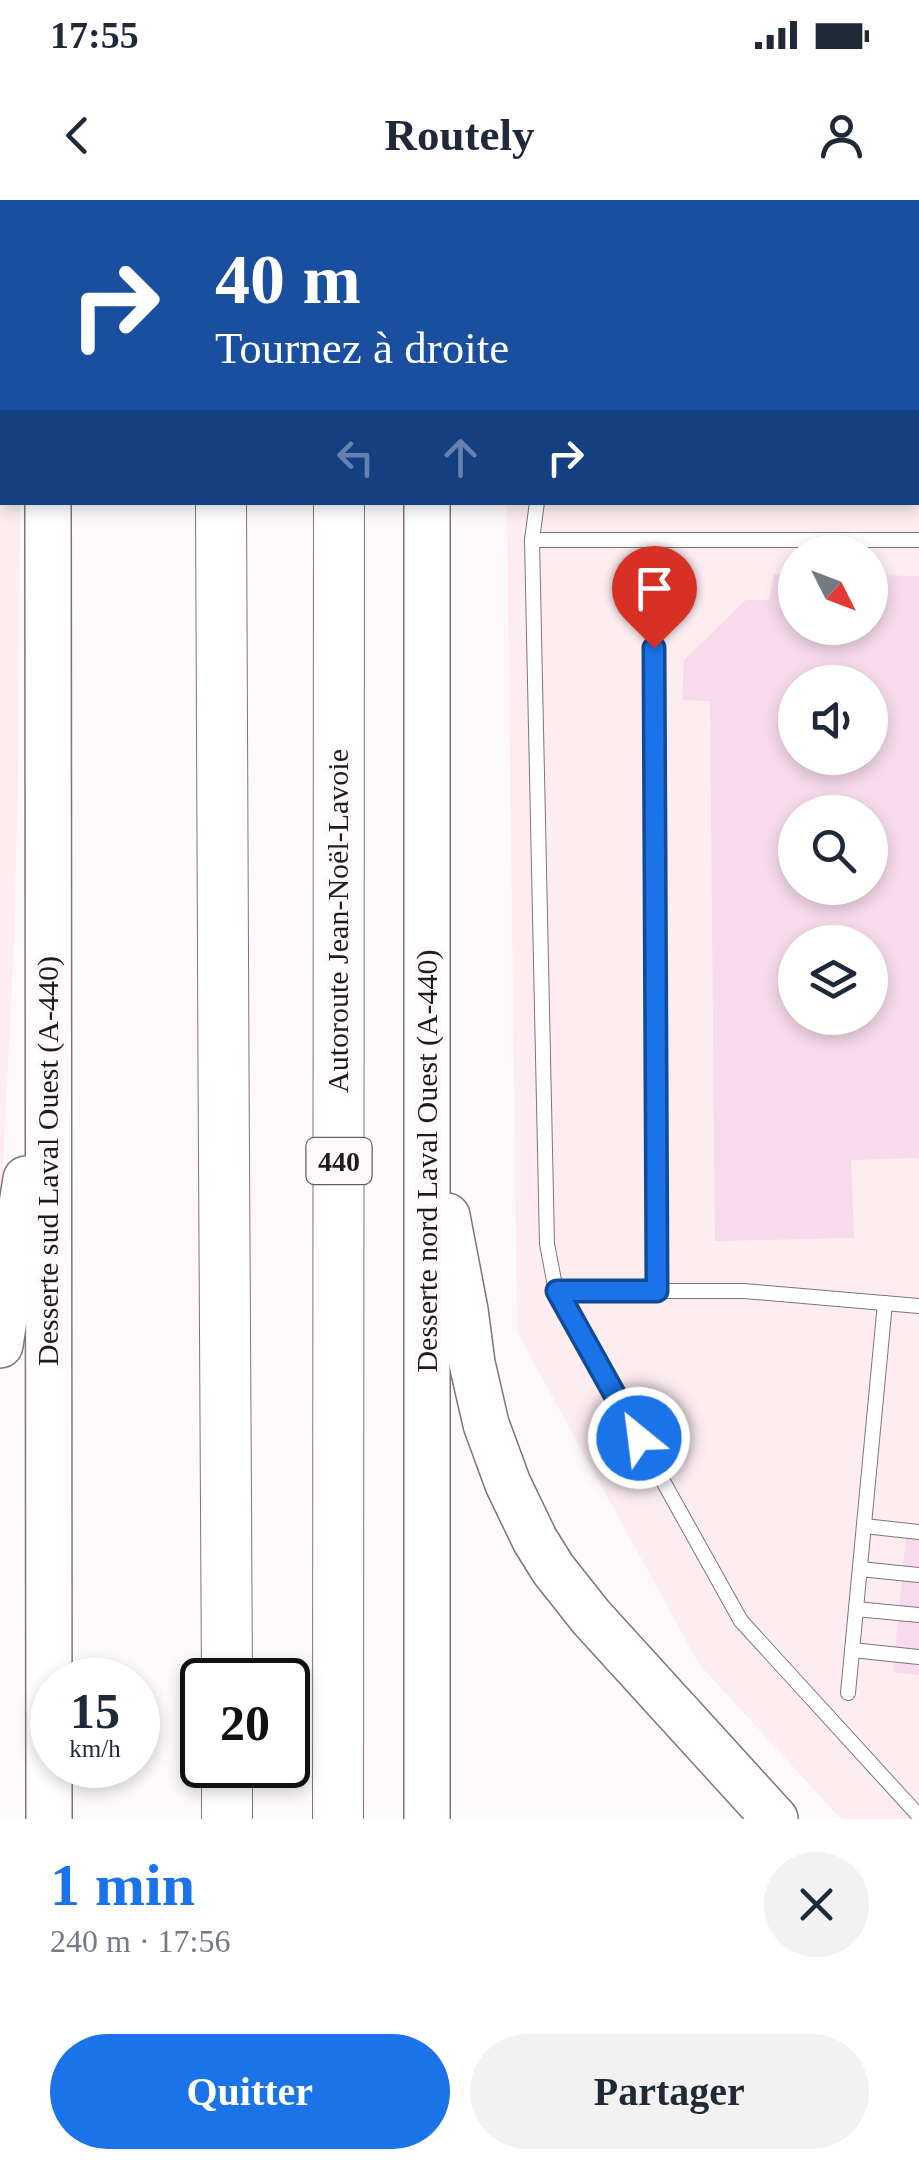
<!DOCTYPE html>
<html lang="fr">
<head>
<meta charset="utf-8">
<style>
	:root { --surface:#fff; --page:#f2f2f3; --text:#1f2937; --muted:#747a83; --accent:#1a73e8 }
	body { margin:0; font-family:"Times New Roman",serif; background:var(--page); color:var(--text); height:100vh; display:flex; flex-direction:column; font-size:38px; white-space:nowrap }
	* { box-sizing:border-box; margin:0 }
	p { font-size:32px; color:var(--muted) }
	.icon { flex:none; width:55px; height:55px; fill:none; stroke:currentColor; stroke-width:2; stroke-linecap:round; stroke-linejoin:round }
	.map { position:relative; height:1619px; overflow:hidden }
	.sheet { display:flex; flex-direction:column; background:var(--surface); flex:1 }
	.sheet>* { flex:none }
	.top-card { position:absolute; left:0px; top:0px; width:920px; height:305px; box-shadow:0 5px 15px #0003; background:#1a4fa0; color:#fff; overflow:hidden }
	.needle { width:65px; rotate:132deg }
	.buttons { position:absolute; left:778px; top:335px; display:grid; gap:20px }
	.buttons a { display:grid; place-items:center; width:110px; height:110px; border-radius:50%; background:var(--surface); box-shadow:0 5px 15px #0003; font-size:50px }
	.speed { position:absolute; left:30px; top:1458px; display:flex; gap:20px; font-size:50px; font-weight:700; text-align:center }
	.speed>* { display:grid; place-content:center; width:130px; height:130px; border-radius:50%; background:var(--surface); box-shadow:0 5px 15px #0003; line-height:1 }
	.speed small { font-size:25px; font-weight:400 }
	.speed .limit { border:5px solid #111; border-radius:15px; background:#fff; color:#111 }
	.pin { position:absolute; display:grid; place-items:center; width:85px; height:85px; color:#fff; margin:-102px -42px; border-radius:50% 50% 50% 0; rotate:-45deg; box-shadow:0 0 10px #0007 }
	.pin .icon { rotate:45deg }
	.me { position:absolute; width:110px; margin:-55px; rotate:331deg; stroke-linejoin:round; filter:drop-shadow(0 0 8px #0008) }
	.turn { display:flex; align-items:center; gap:35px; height:210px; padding:0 50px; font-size:45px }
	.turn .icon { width:130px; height:130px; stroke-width:2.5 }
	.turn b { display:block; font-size:70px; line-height:85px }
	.lanes { display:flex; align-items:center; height:95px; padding:0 50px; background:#0003; justify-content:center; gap:50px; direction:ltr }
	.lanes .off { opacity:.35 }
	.round { display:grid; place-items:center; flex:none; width:105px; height:105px; border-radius:52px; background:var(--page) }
	.head { display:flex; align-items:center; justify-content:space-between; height:170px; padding:0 50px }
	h1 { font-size:60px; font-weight:800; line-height:75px; color:var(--accent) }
	.button { display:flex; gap:20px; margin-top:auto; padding:20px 50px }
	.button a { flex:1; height:115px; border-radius:60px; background:var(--accent); color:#fff; font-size:40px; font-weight:800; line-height:115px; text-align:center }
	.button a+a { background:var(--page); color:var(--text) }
	.status { display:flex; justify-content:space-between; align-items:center; height:70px; padding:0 50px; background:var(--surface); direction:ltr }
	.status svg { height:28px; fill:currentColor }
	header { display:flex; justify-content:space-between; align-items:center; height:130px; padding:0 50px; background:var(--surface); font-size:45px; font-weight:800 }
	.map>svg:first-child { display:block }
</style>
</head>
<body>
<div class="status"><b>17:55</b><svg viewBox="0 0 49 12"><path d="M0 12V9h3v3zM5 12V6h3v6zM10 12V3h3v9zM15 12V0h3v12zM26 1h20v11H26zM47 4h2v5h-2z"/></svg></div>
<header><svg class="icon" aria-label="back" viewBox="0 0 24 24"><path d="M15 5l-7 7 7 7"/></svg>Routely<svg class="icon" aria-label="person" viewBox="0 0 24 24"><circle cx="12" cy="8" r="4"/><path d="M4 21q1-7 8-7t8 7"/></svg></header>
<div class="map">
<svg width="919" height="1619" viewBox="0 0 919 1619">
	<rect width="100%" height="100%" fill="#fef9fa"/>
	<g fill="#fdedf1" fill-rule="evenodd">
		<polygon points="0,0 21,0 21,2 2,2 2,302 20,303 18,572 14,745 0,1023"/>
		<path d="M613 0H919V1619H841L699 1464 517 1132 507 303 918 302V2H612ZM795 352H870V428H795ZM795 482H870V558H795ZM795 612H870V688H795ZM795 742H870V818H795Z"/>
	</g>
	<g fill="#f7daeb" fill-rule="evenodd">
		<path d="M774 374 795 375V428H870V375L919 376V958L851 960 854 1038 715 1041 710 501 682 500 684 460 746 400H769ZM795 482H870V558H795ZM795 612H870V688H795ZM795 742H870V818H795Z"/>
		<polygon points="907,1325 919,1326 919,1475 893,1472"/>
	</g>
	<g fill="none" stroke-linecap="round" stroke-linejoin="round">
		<g stroke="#7f7578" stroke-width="16">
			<g id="service">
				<polyline points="615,0 620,2"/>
				<polyline points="639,2 641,0"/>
				<polyline points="537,302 532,340 547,1044 556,1091 744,1091 919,1106"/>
				<polyline points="532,340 919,340"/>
				<polyline points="654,340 657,1091"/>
				<polyline points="557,1091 741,1421 919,1616"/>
				<polyline points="864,1326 919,1332"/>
				<polyline points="860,1369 919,1375"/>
				<polyline points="856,1409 919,1415"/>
				<polyline points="852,1450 919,1457"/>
				<polyline points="848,1493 885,1103"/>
			</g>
		</g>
		<g stroke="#7f7578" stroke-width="48">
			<g id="primary">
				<polyline points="426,0 426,2"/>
				<polyline points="48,302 49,1619"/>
				<polyline points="427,302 427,1619"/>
				<polyline points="447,1016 465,1110 472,1163 486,1224 508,1284 535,1340 553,1369 591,1417 775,1619"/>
				<polyline points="0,1145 26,979"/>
			</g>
		</g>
		<g stroke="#7f7578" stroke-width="52">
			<g id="motorway">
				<polyline points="64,2 64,0"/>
				<polyline points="222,2 222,0"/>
				<polyline points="339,2 339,0"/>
				<path d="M221 302C220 695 227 1087 227 1480"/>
				<polyline points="227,1565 227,1619"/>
				<polyline points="338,1619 339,302"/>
			</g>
		</g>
		<use href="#service" stroke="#fff" stroke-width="14"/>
		<use href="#primary" stroke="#fff" stroke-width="45"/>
		<use href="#motorway" stroke="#fff" stroke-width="50"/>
	</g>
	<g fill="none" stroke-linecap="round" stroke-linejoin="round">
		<g stroke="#114b97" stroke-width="25">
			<polyline id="route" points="639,1238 557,1091 657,1091 654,448"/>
		</g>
		<use href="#route" stroke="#1a73e8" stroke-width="18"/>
	</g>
	<g text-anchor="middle" stroke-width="9" stroke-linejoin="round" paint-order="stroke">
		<rect fill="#fef9fa" stroke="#635e5f" stroke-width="2.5" x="306.5" y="938" width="65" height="46" rx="8"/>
		<g font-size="28" font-weight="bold" fill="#201c1d">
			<text x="339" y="971">440</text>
		</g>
		<g font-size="30" fill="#201c1d" stroke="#fef9fa">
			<text transform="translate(338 721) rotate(-90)" y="10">Autoroute Jean-Noël-Lavoie</text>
			<text transform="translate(48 961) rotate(-90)" y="10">Desserte sud Laval Ouest (A-440)</text>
			<text transform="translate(427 961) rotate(-90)" y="10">Desserte nord Laval Ouest (A-440)</text>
		</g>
	</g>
</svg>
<div class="buttons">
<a><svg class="needle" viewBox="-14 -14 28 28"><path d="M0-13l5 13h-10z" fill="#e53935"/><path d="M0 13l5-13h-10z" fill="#747a83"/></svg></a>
<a><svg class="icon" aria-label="sound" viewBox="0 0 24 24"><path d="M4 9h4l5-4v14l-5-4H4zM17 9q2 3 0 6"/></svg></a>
<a><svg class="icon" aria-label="search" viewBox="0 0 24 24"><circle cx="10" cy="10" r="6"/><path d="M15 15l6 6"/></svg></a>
<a><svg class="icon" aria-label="layers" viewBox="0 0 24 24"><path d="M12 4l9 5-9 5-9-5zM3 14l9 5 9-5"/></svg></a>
</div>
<div class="speed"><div>15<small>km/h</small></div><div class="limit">20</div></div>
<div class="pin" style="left:654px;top:448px;background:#d93025"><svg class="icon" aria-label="arrive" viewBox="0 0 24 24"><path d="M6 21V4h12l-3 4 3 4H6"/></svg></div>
<svg class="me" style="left:639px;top:1238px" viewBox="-20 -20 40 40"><circle r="17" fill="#1a73e8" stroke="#fff" stroke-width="3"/><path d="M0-11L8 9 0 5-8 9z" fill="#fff"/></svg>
<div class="top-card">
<div class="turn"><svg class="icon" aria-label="right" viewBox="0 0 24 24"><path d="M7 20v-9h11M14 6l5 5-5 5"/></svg><div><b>40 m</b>Tournez à droite</div></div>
<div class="lanes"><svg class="icon off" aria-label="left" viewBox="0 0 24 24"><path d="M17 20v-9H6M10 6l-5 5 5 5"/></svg><svg class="icon off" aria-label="ahead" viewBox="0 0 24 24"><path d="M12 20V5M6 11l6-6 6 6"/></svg><svg class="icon" aria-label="right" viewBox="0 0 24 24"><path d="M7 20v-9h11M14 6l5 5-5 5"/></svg></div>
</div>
</div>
<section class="sheet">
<div class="head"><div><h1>1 min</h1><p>240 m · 17:56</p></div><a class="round"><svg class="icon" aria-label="close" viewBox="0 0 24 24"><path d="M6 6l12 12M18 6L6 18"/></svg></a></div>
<div class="button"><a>Quitter</a><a>Partager</a></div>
</section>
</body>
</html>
